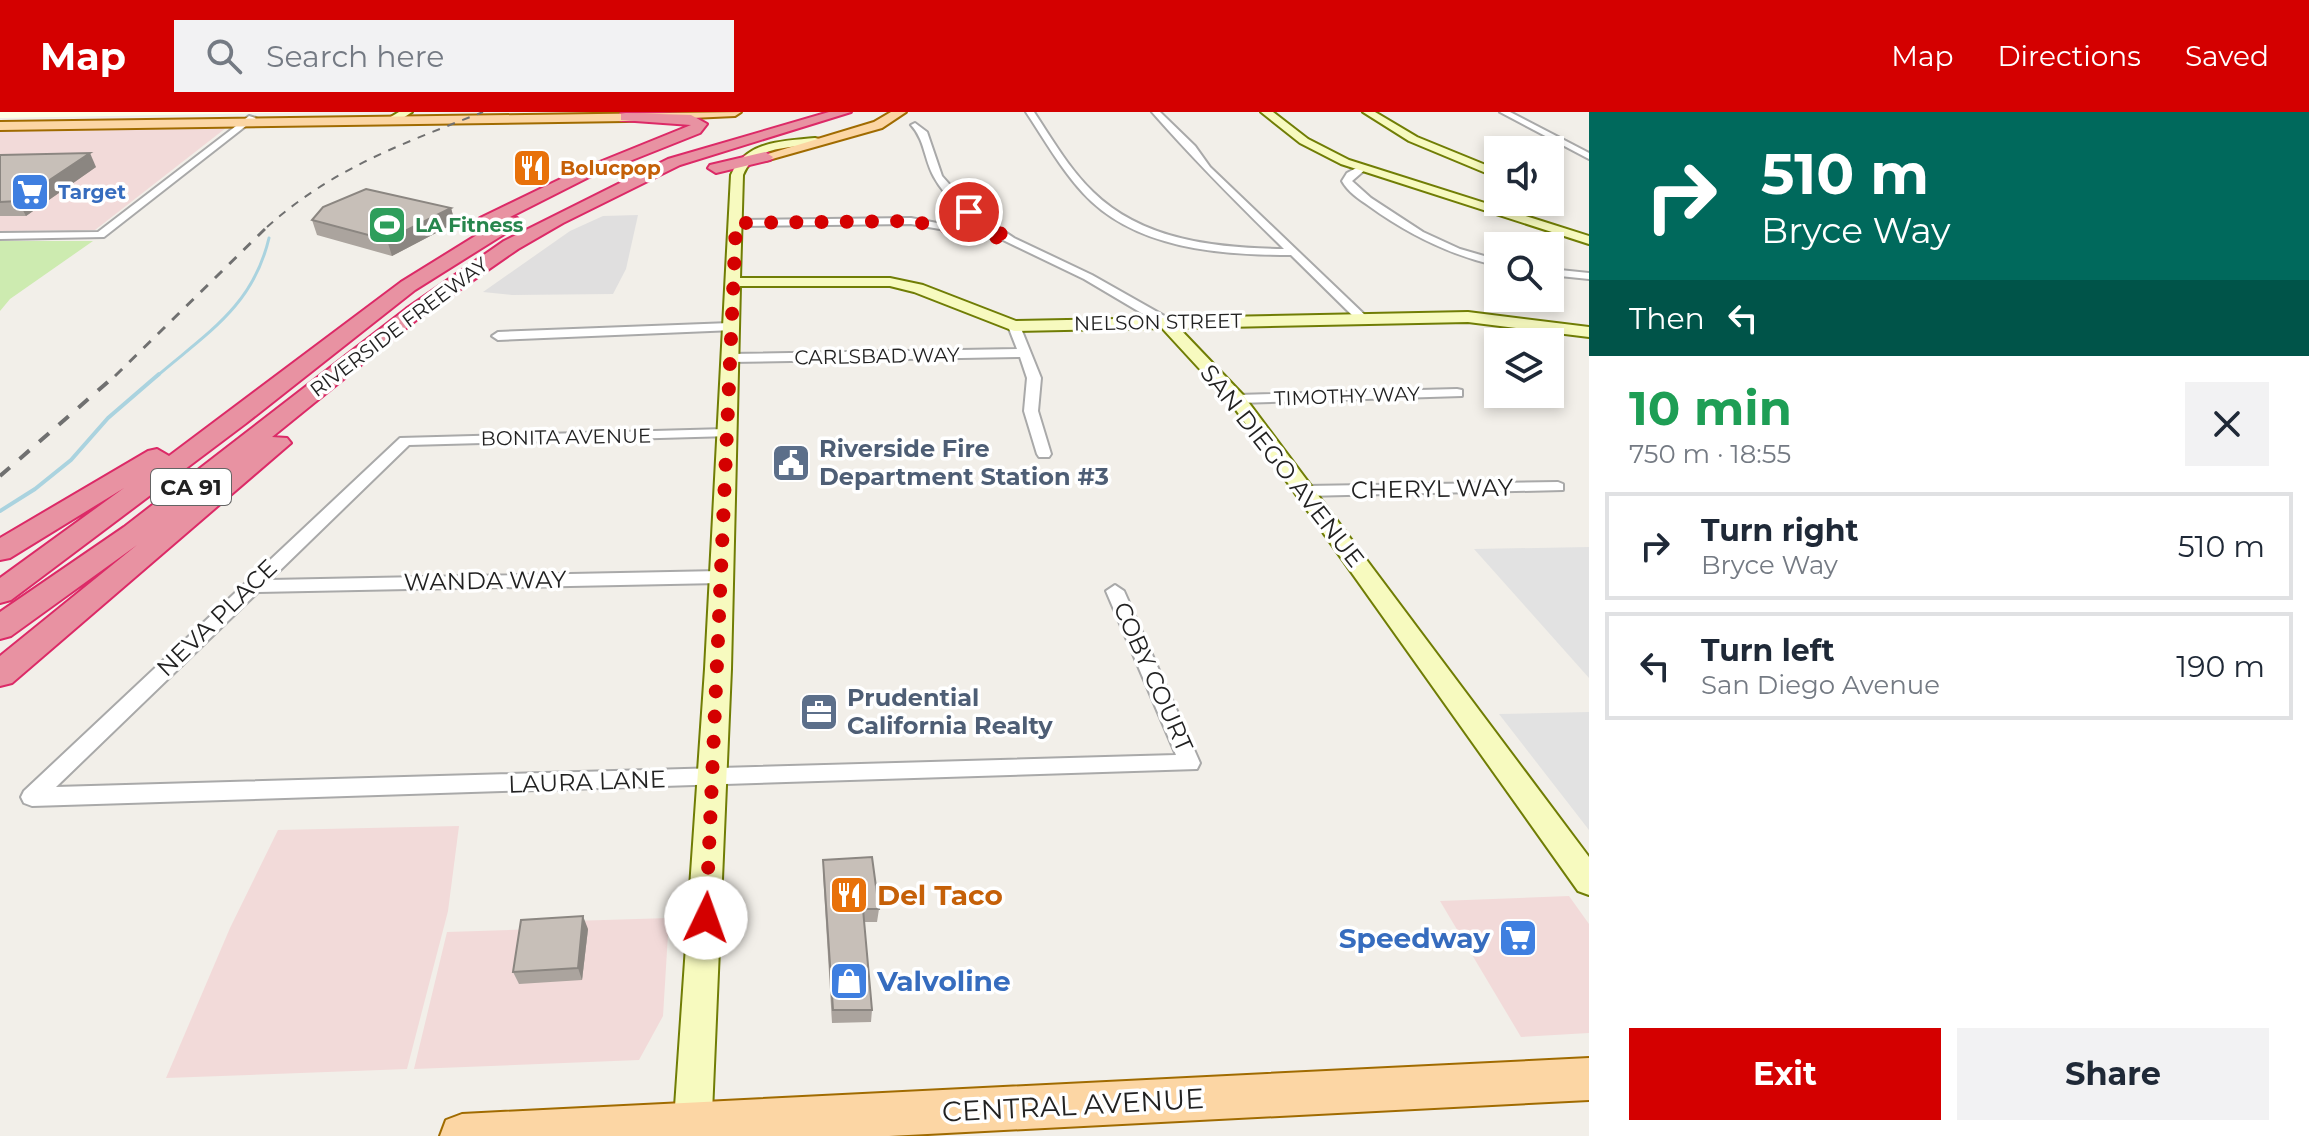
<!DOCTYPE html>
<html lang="en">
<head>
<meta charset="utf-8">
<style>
	:root { --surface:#fff; --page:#f2f2f3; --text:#1f2937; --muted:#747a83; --line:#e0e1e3; --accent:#d40000 }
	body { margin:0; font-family:Montserrat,sans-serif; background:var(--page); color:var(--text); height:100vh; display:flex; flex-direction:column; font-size:30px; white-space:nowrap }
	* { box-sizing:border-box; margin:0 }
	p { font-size:26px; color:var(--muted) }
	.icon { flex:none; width:44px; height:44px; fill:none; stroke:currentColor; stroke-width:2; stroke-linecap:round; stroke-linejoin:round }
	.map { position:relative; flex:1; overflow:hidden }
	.side { display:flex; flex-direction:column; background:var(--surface); width:720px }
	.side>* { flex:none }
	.top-card { background:#00695c; color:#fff; overflow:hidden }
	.fabs { position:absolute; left:1484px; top:24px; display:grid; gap:16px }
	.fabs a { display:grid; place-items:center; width:80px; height:80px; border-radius:0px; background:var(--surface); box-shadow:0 4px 12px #0003; font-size:40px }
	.pin { position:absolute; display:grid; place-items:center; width:68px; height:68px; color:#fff; margin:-34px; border:4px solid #fff; border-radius:50%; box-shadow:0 2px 8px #0007 }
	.me { position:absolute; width:88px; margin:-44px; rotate:3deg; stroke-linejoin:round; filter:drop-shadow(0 0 6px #0008) }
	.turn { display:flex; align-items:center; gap:28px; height:168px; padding:0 40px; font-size:36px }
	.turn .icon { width:104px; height:104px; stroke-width:2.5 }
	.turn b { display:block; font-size:56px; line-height:68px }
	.then { display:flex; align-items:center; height:76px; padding:0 40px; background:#0003; gap:16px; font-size:30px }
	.round { display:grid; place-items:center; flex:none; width:84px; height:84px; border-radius:0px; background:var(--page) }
	.headline { display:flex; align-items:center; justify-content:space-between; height:136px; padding:0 40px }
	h1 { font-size:48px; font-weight:700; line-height:60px; color:#1e9e55 }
	.button { display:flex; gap:16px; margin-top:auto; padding:16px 40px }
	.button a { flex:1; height:92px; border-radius:0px; background:var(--accent); color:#fff; font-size:32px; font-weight:700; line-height:92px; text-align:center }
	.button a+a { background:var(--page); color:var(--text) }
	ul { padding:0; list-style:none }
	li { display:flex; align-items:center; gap:24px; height:108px; margin:0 16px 12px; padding:0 24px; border:4px solid var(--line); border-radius:0px }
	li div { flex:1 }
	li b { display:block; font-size:30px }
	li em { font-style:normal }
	header { display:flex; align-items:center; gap:48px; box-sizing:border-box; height:112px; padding:0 40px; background:var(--accent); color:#fff }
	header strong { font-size:38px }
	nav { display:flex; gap:44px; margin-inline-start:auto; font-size:28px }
	.search { width:560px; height:72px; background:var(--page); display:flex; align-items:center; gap:20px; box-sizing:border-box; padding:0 28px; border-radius:0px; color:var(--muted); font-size:30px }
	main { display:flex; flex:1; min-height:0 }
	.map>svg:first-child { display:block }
</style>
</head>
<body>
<header>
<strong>Map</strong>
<div class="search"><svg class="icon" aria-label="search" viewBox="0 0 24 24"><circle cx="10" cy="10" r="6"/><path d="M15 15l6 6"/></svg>Search here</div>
<nav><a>Map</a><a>Directions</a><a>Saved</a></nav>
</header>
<main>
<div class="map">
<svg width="1589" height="1024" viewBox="0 0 1589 1024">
	<rect width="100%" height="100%" fill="#f2efe9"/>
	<polygon fill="#e0dfdf" points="638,103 626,157 613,182 512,183 483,180 570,119 603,104"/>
	<g fill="#f2dad9">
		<polygon points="231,12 95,118 0,119 0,16"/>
		<polygon points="459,714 448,799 407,957 166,966 230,816 278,718"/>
		<polygon points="1569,784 1589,812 1589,921 1521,925 1440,789"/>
		<polygon points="669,806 663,904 639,948 414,957 447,820 537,817 539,810"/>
	</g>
	<polygon fill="#ffffe5" points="0,0 323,0 0,6"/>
	<polygon fill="#cdebb0" points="0,129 93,129 10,187 0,199"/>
	<g fill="#e2e2e2">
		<polygon points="1589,435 1589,566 1474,437"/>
		<polygon points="1589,600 1589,718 1499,602"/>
	</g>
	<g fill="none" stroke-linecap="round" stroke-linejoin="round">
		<path stroke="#aad3df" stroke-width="3" d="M157 264C207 221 253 194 269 126"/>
		<polyline stroke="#aad3df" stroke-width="4" points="0,399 35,377 71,348 108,306 159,262"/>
		<g stroke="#a9a9a9" stroke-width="4">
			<g id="street">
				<path d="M1026 0H1034C1052 27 1069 57 1093 80 1143 129 1217 136 1284 137 1238 92 1194 48 1152 0H1160L1195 34 1210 55 1367 205 1357 208 1291 143C1220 143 1134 137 1083 81 1061 57 1044 27 1026 0Z"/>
				<polygon points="1500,0 1510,0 1589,41 1589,47"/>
				<polygon points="249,4 256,6 104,125 0,127 0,121 98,120"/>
				<path d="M915 11 927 20 942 64 972 98 1014 126 1092 163 1168 206V212H1160L1084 167 1003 128 911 112 736 114 731 111 736 108 911 106 994 122C973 107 947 89 934 65 924 47 925 28 911 13Z"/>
				<path d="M1360 54 1367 56 1352 69 1371 86 1423 120 1460 137 1498 148V154C1450 143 1409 123 1369 94 1359 87 1348 80 1342 69L1347 61Z"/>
				<polygon points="1550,157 1589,161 1589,167 1550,163"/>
				<polygon points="730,211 736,215 734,218 498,228 492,224 498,220"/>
				<polygon points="1010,211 1020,214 1041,266 1038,299 1051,342 1049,345 1039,345 1037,342 1024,299 1027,266 1020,245 730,250 724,246 730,242 1017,237 1008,214"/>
				<polygon points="1457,277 1462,278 1462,284 1237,291 1230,287 1237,283"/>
				<polygon points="726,317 733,321 731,324 409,333 270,468 720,459 729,465 720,471 258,480 56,675 1176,643 1106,479 1115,473 1124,479 1200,651 1197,657 32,694 24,691 21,685 24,679 400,326"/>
				<polygon points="1558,370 1563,372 1563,378 1305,384 1297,379 1305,374"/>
			</g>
		</g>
		<g stroke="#707d05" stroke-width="4">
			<g id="secondary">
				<polygon points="399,0 412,0 397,10 389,10 389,6"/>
				<polygon points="1261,0 1273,0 1308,27 1349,48 1589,124 1589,132 1341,52 1300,31"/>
				<polygon points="1363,0 1375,0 1417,25 1498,58 1498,66 1409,29"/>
				<path d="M815 26 819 27V31C791 37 755 32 743 63L740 166H890L923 173 1016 209 1468 200 1589 215V225L1468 210 1179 216 1243 283 1589 745V783L1578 779 1231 291 1162 216 1014 219 914 180 890 174H740L731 557 711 1024H673L705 557 731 63C745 29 783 29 815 26Z"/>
			</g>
		</g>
		<g stroke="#a06b00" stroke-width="4">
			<g id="primary">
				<polygon points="741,0 735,4 626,9 0,18 0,10"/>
				<polygon points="891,0 906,0 882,16 765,49 758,45 874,10"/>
				<polygon points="1589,946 1589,988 889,1024 440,1024 446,1008 462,1002"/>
			</g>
		</g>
		<g stroke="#dc2a67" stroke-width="4">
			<g id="highway">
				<polygon points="829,0 851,0 680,53 563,111 518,137 420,205 272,325 287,326 291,331 12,571 0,574 0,544 137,433 11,524 0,527 0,500 124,415 406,197 504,129 668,47"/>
				<polygon points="626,1 691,3 707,12 700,21 587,66 510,105 517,106 520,110 517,114 415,178 245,312 11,488 0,491 0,466 124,376 10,446 0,448 0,426 148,339 157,337 169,344 401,170 493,113 480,114 477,110 480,106 575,60 691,13 621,8 621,2"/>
				<polygon points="765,40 773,45 770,48 716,61 708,56 710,53"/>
			</g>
		</g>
		<use href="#street" fill="#fff" fill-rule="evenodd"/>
		<use href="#secondary" fill="#f7fabf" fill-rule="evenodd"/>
		<use href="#primary" fill="#fcd6a4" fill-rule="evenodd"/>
		<use href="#highway" fill="#e892a2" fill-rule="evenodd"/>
		<path stroke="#707070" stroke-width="2" stroke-dasharray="8 8" stroke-linecap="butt" d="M267 115C333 56 402 32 483 0"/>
		<polyline stroke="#707070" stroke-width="3" stroke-dasharray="10 10" stroke-linecap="butt" points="115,264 269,113"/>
		<polyline stroke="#707070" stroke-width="4" stroke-dasharray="13 13" stroke-linecap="butt" points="0,364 117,262"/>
	</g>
	<g fill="#aba49e">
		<polygon points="0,43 96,55 26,104 0,104"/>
		<polygon points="451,96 455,111 392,144 317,123 312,108"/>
		<polygon points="823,748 879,797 877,810 864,810 872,898 871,910 832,911 823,761"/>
		<polygon points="588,817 582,868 519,872 513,860"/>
	</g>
	<g fill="#8b8681">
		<polygon points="90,41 96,55 26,104 18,89"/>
		<polygon points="451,96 455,111 392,144 387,128"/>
		<polygon points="583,804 588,817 582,868 578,856"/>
	</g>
	<g fill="#c7bfb8" stroke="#8b8681" stroke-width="2">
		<polygon points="90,41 18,89 0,90 0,43"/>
		<polygon points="366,77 451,96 387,128 312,108 323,95"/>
		<polygon points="872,745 879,797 863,797 872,898 833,898 823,748"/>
		<polygon points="583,804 578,856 513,860 521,808"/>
	</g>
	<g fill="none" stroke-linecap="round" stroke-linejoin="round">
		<polyline stroke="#d40000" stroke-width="14" stroke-dasharray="0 25.2" points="706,806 736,111 911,109 1010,128 969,100"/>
	</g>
	<defs>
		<g id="restaurant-square" transform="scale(2)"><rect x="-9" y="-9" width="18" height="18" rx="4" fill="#e8710a" stroke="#fff"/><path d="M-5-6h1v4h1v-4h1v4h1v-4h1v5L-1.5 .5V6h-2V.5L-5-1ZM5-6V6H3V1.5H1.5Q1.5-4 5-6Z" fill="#fff"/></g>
		<g id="supermarket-square" transform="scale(2)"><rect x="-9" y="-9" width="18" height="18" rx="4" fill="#3f7fe0" stroke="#fff"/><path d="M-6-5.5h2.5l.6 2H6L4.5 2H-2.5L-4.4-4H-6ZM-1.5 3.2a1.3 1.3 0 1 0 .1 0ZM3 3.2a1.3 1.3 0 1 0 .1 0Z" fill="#fff"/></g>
		<g id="stadium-square" transform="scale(2)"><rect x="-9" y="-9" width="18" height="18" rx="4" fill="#2e9e5b" stroke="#fff"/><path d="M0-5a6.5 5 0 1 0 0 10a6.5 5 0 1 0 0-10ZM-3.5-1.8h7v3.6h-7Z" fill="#fff"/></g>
		<g id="civic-square" transform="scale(2)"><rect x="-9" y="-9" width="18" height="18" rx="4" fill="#5c6f8a" stroke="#fff"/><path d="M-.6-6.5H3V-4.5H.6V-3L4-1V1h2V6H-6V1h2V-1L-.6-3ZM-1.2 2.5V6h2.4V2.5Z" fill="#fff"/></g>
		<g id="office-square" transform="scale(2)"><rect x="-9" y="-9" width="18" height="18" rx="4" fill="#5c6f8a" stroke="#fff"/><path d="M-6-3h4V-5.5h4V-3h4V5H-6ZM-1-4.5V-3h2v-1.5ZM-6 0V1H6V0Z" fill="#fff"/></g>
		<g id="shop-square" transform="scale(2)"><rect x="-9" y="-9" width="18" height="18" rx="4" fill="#3f7fe0" stroke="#fff"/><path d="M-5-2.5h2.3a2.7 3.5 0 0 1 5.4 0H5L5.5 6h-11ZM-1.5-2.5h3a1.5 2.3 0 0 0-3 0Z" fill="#fff"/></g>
	</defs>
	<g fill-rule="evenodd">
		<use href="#restaurant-square" x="532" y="56"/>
		<use href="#supermarket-square" x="30" y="80"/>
		<use href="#stadium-square" x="387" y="113"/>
		<use href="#civic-square" x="791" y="351"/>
		<use href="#office-square" x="819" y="600"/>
		<use href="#restaurant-square" x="849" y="783"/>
		<use href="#supermarket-square" x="1518" y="826"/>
		<use href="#shop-square" x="849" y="869"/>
	</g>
	<g text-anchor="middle" stroke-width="7" stroke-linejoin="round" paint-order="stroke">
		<g font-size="20" font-weight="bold" fill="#c56008" stroke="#fff" text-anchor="start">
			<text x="560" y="63">Bolucpop</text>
		</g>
		<g font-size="20" font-weight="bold" fill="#366cbe" stroke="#fff" text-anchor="start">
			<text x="58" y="87">Target</text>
		</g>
		<g font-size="20" font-weight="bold" fill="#27864d" stroke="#fff" text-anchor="start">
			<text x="415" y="120">LA Fitness</text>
		</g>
		<g font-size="20" fill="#222" stroke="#fff">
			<text transform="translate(1158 210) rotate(-1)" y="7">NELSON STREET</text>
			<text transform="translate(399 215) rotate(-37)" y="7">RIVERSIDE FREEWAY</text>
			<text transform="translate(877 244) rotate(-1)" y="7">CARLSBAD WAY</text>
			<text transform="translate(1347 284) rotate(-2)" y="7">TIMOTHY WAY</text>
			<text transform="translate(566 325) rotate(-1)" y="7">BONITA AVENUE</text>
		</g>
		<rect fill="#fff" stroke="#646464" stroke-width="2" x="151" y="357" width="80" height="36" rx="6"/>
		<g font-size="22" font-weight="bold" fill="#222">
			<text x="191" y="383">CA 91</text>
		</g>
		<g font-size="24" font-weight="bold" fill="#4e5e75" stroke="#fff" text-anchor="start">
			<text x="819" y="345">Riverside Fire<tspan x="819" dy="28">Department Station #3</tspan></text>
			<text x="847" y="594">Prudential<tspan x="847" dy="28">California Realty</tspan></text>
		</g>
		<g font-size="24" fill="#222" stroke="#fff">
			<text transform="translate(1282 354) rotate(52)" y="8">SAN DIEGO AVENUE</text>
			<text transform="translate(1432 377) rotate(-1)" y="8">CHERYL WAY</text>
			<text transform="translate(485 469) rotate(-1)" y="8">WANDA WAY</text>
			<text transform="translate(217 506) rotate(-44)" y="8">NEVA PLACE</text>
			<text transform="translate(1153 565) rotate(66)" y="8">COBY COURT</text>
			<text transform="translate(587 670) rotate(-2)" y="8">LAURA LANE</text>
		</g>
		<g font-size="28" font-weight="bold" fill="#c56008" stroke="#fff" text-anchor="start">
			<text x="877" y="793">Del Taco</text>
		</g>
		<g font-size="28" font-weight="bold" fill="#366cbe" stroke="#fff" text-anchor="end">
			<text x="1490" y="836">Speedway</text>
			<text x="877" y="879" text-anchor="start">Valvoline</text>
		</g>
		<g font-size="28" fill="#222" stroke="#fff">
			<text transform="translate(1073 993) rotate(-3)" y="10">CENTRAL AVENUE</text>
		</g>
	</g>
</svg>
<div class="fabs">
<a><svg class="icon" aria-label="sound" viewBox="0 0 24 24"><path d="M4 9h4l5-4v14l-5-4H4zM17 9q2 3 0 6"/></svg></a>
<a><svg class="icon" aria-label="search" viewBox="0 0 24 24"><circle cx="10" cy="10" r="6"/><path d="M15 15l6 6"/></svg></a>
<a><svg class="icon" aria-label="layers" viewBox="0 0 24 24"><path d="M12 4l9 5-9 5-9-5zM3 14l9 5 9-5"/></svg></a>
</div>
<div class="pin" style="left:969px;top:100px;background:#d93025"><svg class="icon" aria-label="arrive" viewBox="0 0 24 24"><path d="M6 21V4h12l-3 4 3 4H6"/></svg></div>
<svg class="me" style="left:706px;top:806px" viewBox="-20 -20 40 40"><circle r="19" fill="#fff"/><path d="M0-13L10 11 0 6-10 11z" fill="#d40000"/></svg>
</div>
<section class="side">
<div class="top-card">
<div class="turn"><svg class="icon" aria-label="right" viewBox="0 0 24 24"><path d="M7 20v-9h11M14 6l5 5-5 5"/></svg><div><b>510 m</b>Bryce Way</div></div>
<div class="then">Then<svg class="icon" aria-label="left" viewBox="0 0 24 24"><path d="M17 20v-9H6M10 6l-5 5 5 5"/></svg></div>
</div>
<div class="headline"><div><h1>10 min</h1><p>750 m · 18:55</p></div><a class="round"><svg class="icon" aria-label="close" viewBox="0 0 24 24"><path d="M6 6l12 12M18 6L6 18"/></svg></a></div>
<ul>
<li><svg class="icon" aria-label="right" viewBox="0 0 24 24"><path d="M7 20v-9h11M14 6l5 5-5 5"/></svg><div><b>Turn right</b><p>Bryce Way</p></div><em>510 m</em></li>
<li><svg class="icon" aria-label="left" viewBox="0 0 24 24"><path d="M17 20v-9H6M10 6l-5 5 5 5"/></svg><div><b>Turn left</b><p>San Diego Avenue</p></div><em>190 m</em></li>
</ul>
<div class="button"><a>Exit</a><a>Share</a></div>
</section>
</main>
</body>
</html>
